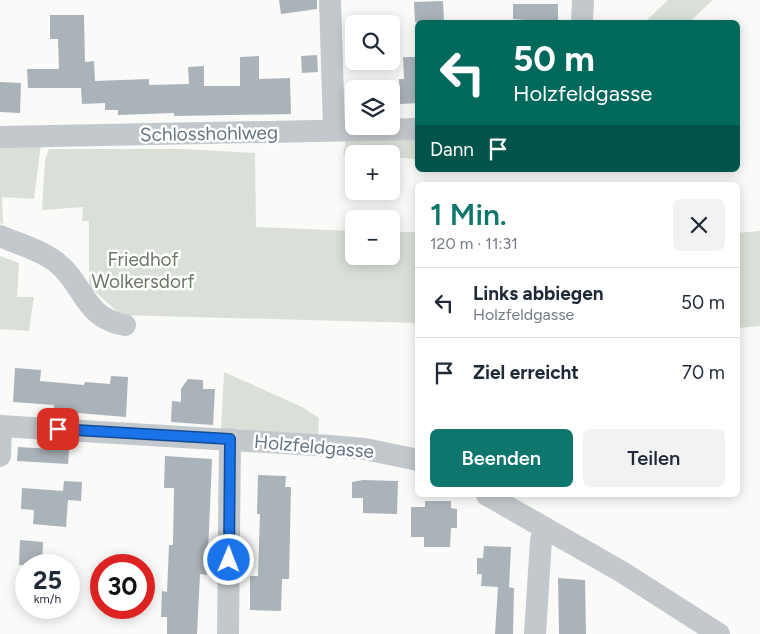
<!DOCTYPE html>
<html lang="de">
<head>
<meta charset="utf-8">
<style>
	:root { --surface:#fff; --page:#f2f2f3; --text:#1f2937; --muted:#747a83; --line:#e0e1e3; --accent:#0f766e }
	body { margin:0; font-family:Figtree,sans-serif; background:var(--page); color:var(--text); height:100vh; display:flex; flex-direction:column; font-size:19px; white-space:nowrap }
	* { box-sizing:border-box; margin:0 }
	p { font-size:16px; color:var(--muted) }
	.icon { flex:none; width:28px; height:28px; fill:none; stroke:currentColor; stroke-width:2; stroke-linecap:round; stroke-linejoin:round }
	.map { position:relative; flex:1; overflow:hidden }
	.drawer { position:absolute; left:415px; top:182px; width:325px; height:315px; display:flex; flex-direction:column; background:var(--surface); border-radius:8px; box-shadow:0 2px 12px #0003 }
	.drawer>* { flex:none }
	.guide { position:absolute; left:415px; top:20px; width:325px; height:152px; border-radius:8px; box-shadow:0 2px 12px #0003; background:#00695c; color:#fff; overflow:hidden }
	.controls { position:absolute; left:345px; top:15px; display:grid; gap:10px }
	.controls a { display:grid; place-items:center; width:55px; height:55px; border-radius:8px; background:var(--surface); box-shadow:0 2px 12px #0003; font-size:25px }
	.speed { position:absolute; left:15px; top:554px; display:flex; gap:10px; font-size:25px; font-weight:700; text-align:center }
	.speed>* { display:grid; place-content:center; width:65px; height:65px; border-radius:50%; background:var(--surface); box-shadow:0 2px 12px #0003; line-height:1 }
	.speed small { font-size:12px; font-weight:400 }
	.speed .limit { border:8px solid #d22; background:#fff; color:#111 }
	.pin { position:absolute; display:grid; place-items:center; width:42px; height:42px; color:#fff; margin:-21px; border-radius:10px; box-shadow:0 2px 8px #0006 }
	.me { position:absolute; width:55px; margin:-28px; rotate:1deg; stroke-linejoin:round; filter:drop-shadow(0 0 4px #0008) }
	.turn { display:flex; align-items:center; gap:18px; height:105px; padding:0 15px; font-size:22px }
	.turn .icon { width:65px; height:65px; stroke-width:2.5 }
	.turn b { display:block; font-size:35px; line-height:42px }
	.then { display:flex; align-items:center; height:48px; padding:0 15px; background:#0003; gap:10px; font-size:19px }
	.round { display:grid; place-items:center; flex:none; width:52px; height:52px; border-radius:8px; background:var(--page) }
	.overview { display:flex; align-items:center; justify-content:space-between; height:85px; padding:0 15px }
	h1 { font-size:30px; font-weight:600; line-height:38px; color:var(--accent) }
	.button { display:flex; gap:10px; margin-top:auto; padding:10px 15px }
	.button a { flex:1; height:58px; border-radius:8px; background:var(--accent); color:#fff; font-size:20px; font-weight:600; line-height:58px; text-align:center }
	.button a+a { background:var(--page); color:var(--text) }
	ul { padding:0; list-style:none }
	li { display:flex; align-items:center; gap:15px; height:70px; padding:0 15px; border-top:1px solid var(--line) }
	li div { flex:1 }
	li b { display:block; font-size:19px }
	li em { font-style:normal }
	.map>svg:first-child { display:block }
</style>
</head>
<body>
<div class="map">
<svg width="760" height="634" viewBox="0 0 760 634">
	<rect width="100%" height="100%" fill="#fafaf8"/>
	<g fill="#dadfd7">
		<polygon points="668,0 713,0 689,22 645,22"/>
		<polygon points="417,138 417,159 391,157 391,154 343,154 346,141"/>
		<polygon points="41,144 34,199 2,197 3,224 0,223 0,145"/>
		<polygon points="49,149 185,149 255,153 256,227 354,231 354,256 391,256 391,232 417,232 417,323 121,315 89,286 89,221 82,221 83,207 42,210 45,160"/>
		<polygon points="760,231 760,326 738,328 738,233"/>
		<polygon points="0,256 19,263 17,297 34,297 29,331 0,329"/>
		<polygon points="224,372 302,407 319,418 318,436 221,429"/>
	</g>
	<g fill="#aab3b9">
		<polygon points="279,0 317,0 317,9 281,14"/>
		<polygon points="443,1 444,22 415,22 414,2"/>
		<polygon points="513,4 558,4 558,22 525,22 525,20 513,19"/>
		<polygon points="50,15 84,15 85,62 94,61 95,81 149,79 149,85 189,84 188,67 204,66 204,86 240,86 240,57 259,56 259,79 290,78 291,114 174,116 174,113 118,115 118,110 105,110 105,103 82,104 81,88 28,88 27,69 59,69 58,39 50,39"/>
		<polygon points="317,55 318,72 302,73 301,56"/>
		<polygon points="403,57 418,57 418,103 400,104 399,79 404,79"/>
		<polygon points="0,82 21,83 20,113 0,112"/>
		<polygon points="15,368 41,370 40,381 84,385 85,382 110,384 111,376 128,377 126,417 54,411 54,405 13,402"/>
		<polygon points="188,379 203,380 203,389 215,389 213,425 171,422 172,401 181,402 181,389"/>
		<polygon points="18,447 69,450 68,464 17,461"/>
		<polygon points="165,456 212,459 207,575 200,574 197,634 167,634 167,617 161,617 162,591 167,592 169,545 173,545 174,488 164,488"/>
		<polygon points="258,475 286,476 285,487 291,487 289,579 282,579 281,611 250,610 250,576 258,576 260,514 257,514"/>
		<polygon points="363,480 398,481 397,514 363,513 363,498 352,498 352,482"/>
		<polygon points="64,481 82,482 81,501 68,500 66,527 33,524 34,510 21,509 22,488 63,491"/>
		<polygon points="425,501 451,501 451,508 457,509 457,528 451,528 450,547 424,547 424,537 411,537 411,507 425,507"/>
		<polygon points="20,540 43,542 42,565 19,565"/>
		<polygon points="484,546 511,547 509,588 507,587 514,588 513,634 495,634 498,587 481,586 482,574 477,574 477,558 483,558"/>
		<polygon points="558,578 585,580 586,634 559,634"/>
	</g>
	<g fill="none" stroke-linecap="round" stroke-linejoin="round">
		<g stroke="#c3c8cc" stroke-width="22">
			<polyline points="330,0 334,130"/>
			<polyline points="582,22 583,0"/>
			<polyline points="0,137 418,129"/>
			<path d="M0 236C18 244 41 250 56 262 84 283 83 318 125 325"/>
			<polyline points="0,426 331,446 365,449 418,460"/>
			<polyline points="0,456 1,426"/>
			<polyline points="487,495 622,572 719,634"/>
			<polyline points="228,634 230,439"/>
			<polyline points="535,634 541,540 545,528"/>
		</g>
	</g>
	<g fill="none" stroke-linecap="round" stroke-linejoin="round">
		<g stroke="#114b97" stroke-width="12">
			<polyline id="route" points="58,429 230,439 229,560"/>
		</g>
		<use href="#route" stroke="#1a73e8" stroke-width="9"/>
	</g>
	<g text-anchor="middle" stroke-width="5" stroke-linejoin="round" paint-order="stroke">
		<g font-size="19" fill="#657683" stroke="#fff">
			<text transform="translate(209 133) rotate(-1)" y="7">Schlosshohlweg</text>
			<text transform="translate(314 446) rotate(5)" y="7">Holzfeldgasse</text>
		</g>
		<g font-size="19" fill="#687a64" stroke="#fff">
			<text x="143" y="266">Friedhof<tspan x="143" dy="22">Wolkersdorf</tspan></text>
		</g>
	</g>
</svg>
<div class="controls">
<a><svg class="icon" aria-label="search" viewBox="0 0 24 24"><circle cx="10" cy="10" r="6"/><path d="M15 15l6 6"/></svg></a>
<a><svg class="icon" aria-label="layers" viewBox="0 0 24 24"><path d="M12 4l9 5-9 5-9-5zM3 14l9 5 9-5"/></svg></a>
<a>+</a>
<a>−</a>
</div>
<div class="speed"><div>25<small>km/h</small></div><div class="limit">30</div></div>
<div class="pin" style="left:58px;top:429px;background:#d93025"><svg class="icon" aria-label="arrive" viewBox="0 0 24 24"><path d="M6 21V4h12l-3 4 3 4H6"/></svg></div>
<svg class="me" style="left:229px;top:560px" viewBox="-20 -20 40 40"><circle r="17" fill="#1a73e8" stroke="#fff" stroke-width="3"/><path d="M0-11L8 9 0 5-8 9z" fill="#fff"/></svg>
<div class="guide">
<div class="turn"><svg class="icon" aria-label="left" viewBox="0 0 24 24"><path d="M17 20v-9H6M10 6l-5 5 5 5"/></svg><div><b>50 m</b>Holzfeldgasse</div></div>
<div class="then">Dann<svg class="icon" aria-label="arrive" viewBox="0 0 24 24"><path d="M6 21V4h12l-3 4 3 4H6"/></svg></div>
</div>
<section class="drawer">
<div class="overview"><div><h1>1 Min.</h1><p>120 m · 11:31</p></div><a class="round"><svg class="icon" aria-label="close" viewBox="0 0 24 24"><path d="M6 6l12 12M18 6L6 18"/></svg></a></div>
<ul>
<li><svg class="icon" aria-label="left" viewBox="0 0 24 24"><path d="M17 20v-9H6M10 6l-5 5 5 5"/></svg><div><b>Links abbiegen</b><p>Holzfeldgasse</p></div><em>50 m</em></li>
<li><svg class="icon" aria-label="arrive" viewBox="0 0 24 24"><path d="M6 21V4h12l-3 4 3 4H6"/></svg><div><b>Ziel erreicht</b></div><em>70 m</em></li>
</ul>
<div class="button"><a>Beenden</a><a>Teilen</a></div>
</section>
</div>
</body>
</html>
